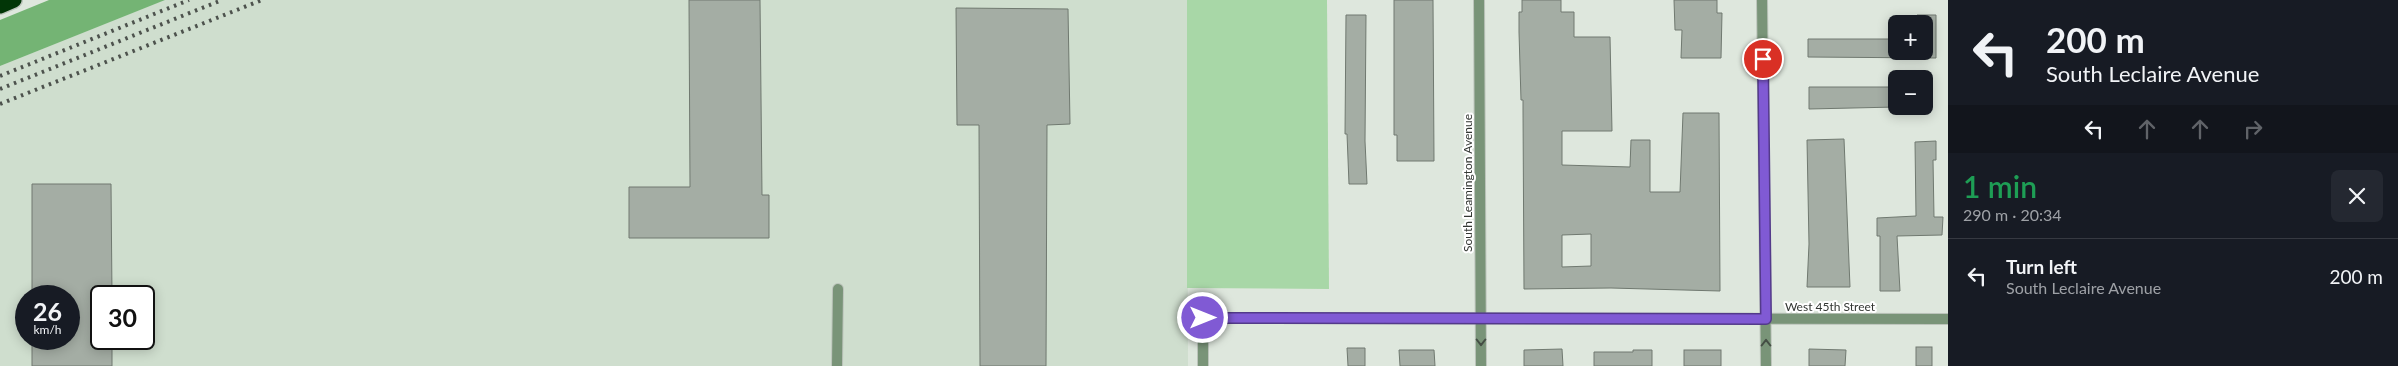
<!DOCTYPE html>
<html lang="en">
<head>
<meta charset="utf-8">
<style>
	:root { --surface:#171b24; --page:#242831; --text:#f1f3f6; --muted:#9ea1a6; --line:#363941 }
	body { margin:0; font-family:Lato,sans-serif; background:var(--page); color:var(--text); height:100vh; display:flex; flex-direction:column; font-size:19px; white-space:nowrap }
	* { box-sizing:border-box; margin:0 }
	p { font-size:16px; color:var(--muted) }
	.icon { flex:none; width:28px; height:28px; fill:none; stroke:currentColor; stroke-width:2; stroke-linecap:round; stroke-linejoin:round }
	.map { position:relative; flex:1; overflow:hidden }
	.details { display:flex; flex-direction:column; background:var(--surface); width:450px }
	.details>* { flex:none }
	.banner { background:#171b24; color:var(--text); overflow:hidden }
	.tools { position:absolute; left:1888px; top:15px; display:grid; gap:10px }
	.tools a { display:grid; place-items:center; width:45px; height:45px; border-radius:8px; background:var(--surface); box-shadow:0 2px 12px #0003; font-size:25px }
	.speed { position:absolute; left:15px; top:285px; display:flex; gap:10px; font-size:25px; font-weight:700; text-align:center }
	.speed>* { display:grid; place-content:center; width:65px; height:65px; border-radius:50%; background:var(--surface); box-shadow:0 2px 12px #0003; line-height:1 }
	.speed small { font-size:12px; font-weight:400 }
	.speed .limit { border:2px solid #111; border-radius:8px; background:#fff; color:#111 }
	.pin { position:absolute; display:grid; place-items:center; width:42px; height:42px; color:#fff; margin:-21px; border:2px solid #fff; border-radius:50%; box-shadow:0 1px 5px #0007 }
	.me { position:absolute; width:55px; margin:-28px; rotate:90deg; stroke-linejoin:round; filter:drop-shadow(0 0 4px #0008) }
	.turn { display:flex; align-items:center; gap:18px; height:105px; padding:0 15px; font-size:22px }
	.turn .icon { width:65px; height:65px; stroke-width:2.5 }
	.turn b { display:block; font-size:35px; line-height:42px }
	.lanes { display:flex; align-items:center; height:48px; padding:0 15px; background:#0003; justify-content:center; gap:25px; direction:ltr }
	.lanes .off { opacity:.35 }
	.round { display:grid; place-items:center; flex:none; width:52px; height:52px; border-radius:8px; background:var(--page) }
	.headline { display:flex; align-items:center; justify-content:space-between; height:85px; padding:0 15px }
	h1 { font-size:30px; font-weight:600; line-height:38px; color:#1e9e55 }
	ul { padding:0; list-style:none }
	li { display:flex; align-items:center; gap:15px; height:75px; padding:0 15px; border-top:1px solid var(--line) }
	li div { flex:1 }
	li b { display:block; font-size:19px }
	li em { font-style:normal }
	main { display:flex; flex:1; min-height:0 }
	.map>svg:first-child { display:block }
</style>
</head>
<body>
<main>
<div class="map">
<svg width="1948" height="366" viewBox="0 0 1948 366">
	<rect width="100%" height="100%" fill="#dee7dd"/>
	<path fill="#cfdece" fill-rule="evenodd" d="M164 0H1187L1188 366H0V66ZM26 296H69V339H26ZM101 296H144V339H101Z"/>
	<polygon fill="#a8d7a7" points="1187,0 1327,0 1329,289 1187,288"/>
	<polygon fill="#74b474" points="49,0 165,0 0,66 0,20"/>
	<g fill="#a4ada4" stroke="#707970" fill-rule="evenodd">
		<polygon points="689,0 760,0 762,195 769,195 769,238 629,238 629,187 690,187"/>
		<polygon points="1394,0 1433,0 1434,161 1397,161 1397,135 1394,135"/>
		<path d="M1522 0H1561V12H1574V37H1610L1612 131H1562V165L1630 167 1631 140H1650V192H1680L1683 113H1719L1720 291 1611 288 1524 289 1523 109V100H1521L1519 32V12H1522ZM1591 234V266L1562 267V235Z"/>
		<polygon points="1674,0 1717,0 1717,13 1722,13 1721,58 1681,58 1682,30 1675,30"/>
		<polygon points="956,8 1068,9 1070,124 1047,125 1046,366 980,366 979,125 957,125"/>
		<polygon points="1346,15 1366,15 1365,141 1367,184 1349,184 1347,134 1345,134"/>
		<polygon points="1917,15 1936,15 1936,58 1808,57 1808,39 1896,39 1896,51 1924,51 1924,24 1916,24"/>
		<polygon points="1809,87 1896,87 1896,107 1809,109"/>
		<polygon points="1844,139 1850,287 1807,287 1809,244 1807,140"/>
		<polygon points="1936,141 1936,160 1933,160 1934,217 1943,217 1942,235 1897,236 1900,291 1880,291 1880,236 1877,236 1877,218 1916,216 1915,142"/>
		<polygon points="32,184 111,184 112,296 101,296 101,339 112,339 112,366 32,366 32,339 69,339 69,296 32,296"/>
		<rect x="1916" y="347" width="16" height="19"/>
		<polygon points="1347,348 1365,348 1365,366 1348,366"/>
		<polygon points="1562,349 1563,366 1524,366 1524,350"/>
		<polygon points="1809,349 1846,350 1845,366 1809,366"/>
		<polygon points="1399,350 1434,350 1435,366 1400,366"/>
		<polygon points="1633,350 1652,350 1652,366 1594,366 1594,352 1633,352"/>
		<rect x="1684" y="350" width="37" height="16"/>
	</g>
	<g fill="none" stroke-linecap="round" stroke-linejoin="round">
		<g stroke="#bcc4bb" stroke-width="12">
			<g id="street">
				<polyline points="1479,0 1481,366"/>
				<polyline points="1762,0 1766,366"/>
				<polyline points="837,366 838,289"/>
				<polyline points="1203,366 1203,318 1948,319"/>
			</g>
		</g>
		<g stroke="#bcc4bb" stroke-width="18">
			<polyline id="highway" points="0,6 14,0"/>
		</g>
		<use href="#street" stroke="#799478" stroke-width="10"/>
		<use href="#highway" stroke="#023607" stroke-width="15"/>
		<g stroke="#4d524d" stroke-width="4" stroke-dasharray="2.5 5" stroke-linecap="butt">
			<polyline points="0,76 189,0"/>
			<polyline points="0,89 222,0"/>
			<polyline points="0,104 262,0"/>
		</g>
	</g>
	<defs><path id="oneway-chevron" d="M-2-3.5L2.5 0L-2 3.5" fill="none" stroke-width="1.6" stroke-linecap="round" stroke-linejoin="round" transform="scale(1.25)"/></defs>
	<g stroke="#444e44">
		<use href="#oneway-chevron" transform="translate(1481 342) rotate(90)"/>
		<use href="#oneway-chevron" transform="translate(1766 343) rotate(-90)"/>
	</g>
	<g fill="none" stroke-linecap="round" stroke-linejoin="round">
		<g stroke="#533a8a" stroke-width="12">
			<polyline id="route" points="1203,318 1766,319 1763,59"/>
		</g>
		<use href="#route" stroke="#805ad4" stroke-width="9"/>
	</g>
	<g text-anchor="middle" stroke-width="4" stroke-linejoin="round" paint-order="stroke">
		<g font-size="12" fill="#323632" stroke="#fff">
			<text transform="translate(1468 183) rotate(-90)" y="4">South Leamington Avenue</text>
			<text x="1830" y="311">West 45th Street</text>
		</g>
	</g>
</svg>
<div class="tools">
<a>+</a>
<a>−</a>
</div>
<div class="speed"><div>26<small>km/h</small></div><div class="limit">30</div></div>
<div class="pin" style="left:1763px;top:59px;background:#d93025"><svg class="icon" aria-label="arrive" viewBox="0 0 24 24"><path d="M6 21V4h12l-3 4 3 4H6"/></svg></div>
<svg class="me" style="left:1203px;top:318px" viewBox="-20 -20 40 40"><circle r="17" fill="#805ad4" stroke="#fff" stroke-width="3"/><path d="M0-11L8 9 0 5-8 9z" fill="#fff"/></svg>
</div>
<section class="details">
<div class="banner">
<div class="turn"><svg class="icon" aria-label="left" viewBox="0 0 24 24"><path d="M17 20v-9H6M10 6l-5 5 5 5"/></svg><div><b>200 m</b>South Leclaire Avenue</div></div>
<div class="lanes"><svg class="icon" aria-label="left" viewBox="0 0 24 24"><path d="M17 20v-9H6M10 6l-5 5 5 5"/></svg><svg class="icon off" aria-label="ahead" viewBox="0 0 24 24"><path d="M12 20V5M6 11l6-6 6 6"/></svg><svg class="icon off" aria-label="ahead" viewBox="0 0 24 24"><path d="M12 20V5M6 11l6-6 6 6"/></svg><svg class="icon off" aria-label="right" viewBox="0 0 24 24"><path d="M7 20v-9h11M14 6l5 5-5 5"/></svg></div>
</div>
<div class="headline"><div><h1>1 min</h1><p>290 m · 20:34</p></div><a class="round"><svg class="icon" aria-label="close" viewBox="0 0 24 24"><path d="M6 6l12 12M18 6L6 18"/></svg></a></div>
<ul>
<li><svg class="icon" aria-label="left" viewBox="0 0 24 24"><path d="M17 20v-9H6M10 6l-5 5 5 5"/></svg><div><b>Turn left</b><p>South Leclaire Avenue</p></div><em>200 m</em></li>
</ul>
</section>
</main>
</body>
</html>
